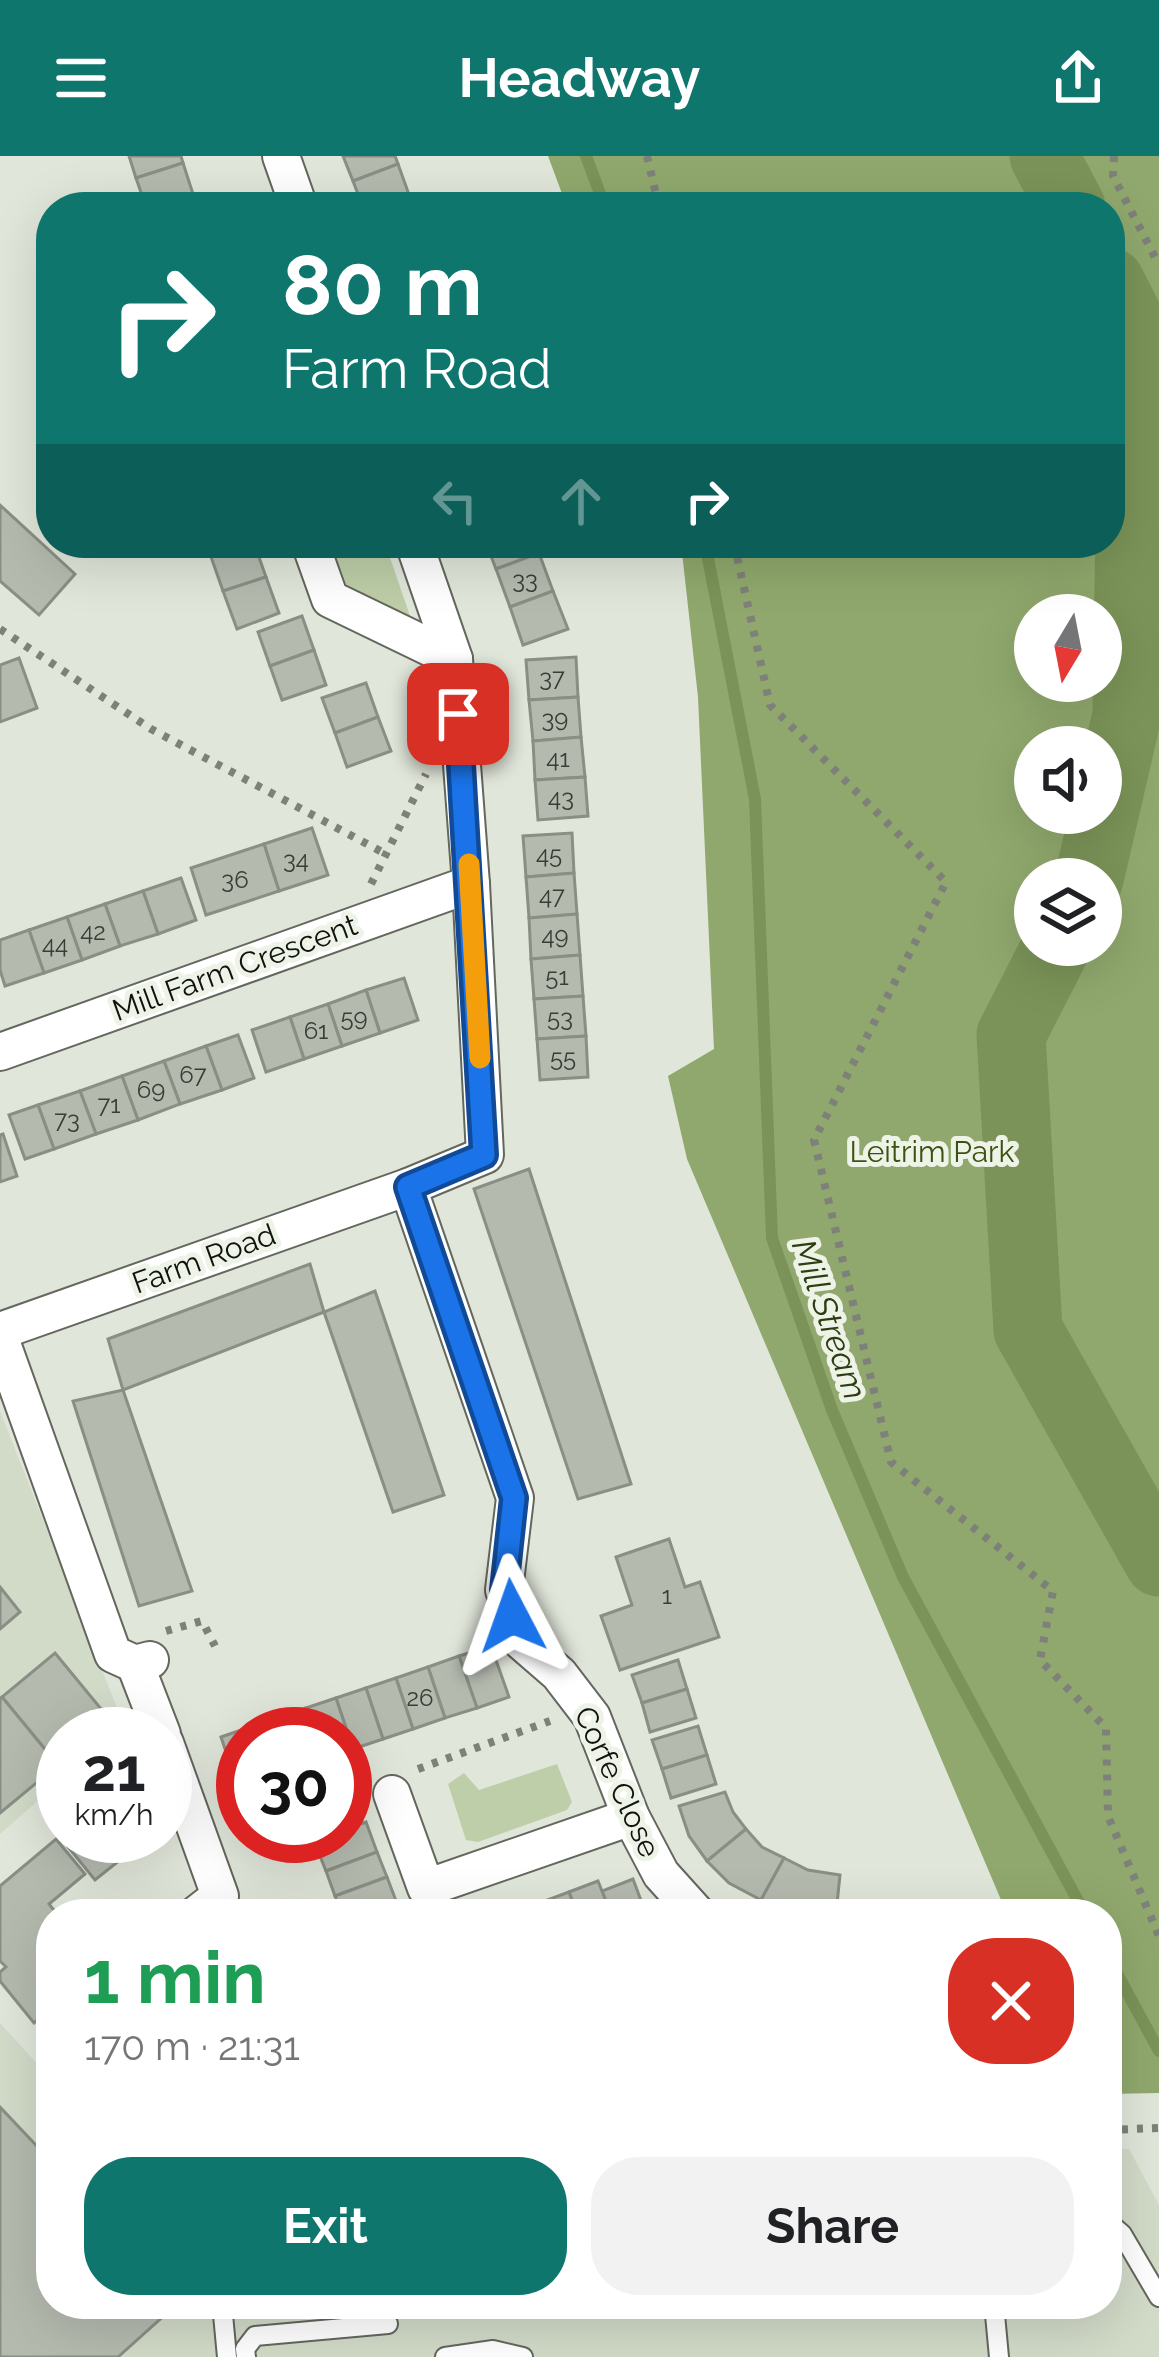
<!DOCTYPE html>
<html lang="en">
<head>
<meta charset="utf-8">
<style>
	:root { --surface:#fff; --page:#f2f2f2; --text:#202124; --muted:#757577; --accent:#0f766e }
	body { margin:0; font-family:Raleway,sans-serif; background:var(--page); color:var(--text); height:100vh; display:flex; flex-direction:column; font-size:45px; white-space:nowrap }
	* { box-sizing:border-box; margin:0 }
	p { font-size:39px; color:var(--muted) }
	.icon { flex:none; width:66px; height:66px; fill:none; stroke:currentColor; stroke-width:2; stroke-linecap:round; stroke-linejoin:round }
	.map { position:relative; flex:1; overflow:hidden }
	.panel { position:absolute; left:36px; top:1743px; width:1086px; height:420px; display:flex; flex-direction:column; background:var(--surface); border-radius:48px; box-shadow:0 12px 48px #0002 }
	.panel>* { flex:none }
	.top-card { position:absolute; left:36px; top:36px; width:1089px; height:366px; border-radius:48px; box-shadow:0 12px 48px #0002; background:#0f766e; color:#fff; overflow:hidden }
	.needle { width:78px; rotate:190deg }
	.controls { position:absolute; left:1014px; top:438px; display:grid; gap:24px }
	.controls a { display:grid; place-items:center; width:108px; height:108px; border-radius:50%; background:var(--surface); box-shadow:0 12px 48px #0002; font-size:60px }
	.speed { position:absolute; left:36px; top:1551px; display:flex; gap:24px; font-size:60px; font-weight:700; text-align:center }
	.speed>* { display:grid; place-content:center; width:156px; height:156px; border-radius:50%; background:var(--surface); box-shadow:0 12px 48px #0002; line-height:1 }
	.speed small { font-size:30px; font-weight:400 }
	.speed .limit { border:18px solid #d22; background:#fff; color:#111 }
	.pin { position:absolute; display:grid; place-items:center; width:102px; height:102px; color:#fff; margin:-51px; border-radius:24px; box-shadow:0 6px 18px #0006 }
	.me { position:absolute; width:132px; margin:-66px; rotate:356deg; stroke-linejoin:round; filter:drop-shadow(0 0 9px #0008) }
	.turn { display:flex; align-items:center; gap:42px; height:252px; padding:0 48px; font-size:54px }
	.turn .icon { width:156px; height:156px; stroke-width:2.5 }
	.turn b { display:block; font-size:84px; line-height:102px }
	.lanes { display:flex; align-items:center; height:114px; padding:0 48px; background:#0003; justify-content:center; gap:60px; direction:ltr }
	.lanes .off { opacity:.35 }
	.round { display:grid; place-items:center; flex:none; width:126px; height:126px; border-radius:48px; background:var(--page) }
	.headline { display:flex; align-items:center; justify-content:space-between; height:204px; padding:0 48px }
	h1 { font-size:72px; font-weight:700; line-height:90px; color:#1e9e55 }
	.primary-button { display:flex; gap:24px; margin-top:auto; padding:24px 48px }
	.primary-button a { flex:1; height:138px; border-radius:48px; background:var(--accent); color:#fff; font-size:48px; font-weight:700; line-height:138px; text-align:center }
	.primary-button a+a { background:var(--page); color:var(--text) }
	header { display:flex; justify-content:space-between; align-items:center; height:156px; padding:0 48px; background:var(--accent); color:#fff; font-size:54px; font-weight:700 }
	.map>svg:first-child { display:block }
</style>
</head>
<body>
<header><svg class="icon" aria-label="menu" viewBox="0 0 24 24"><path d="M4 6h16M4 12h16M4 18h16"/></svg>Headway<svg class="icon" aria-label="share" viewBox="0 0 24 24"><path d="M12 15V3M7 8l5-5 5 5M5 13v7h14v-7"/></svg></header>
<div class="map">
<svg width="1159" height="2201" viewBox="0 0 1159 2201">
	<rect width="100%" height="100%" fill="#e1e6da"/>
	<g fill="#d2dac8">
		<polygon points="0,1255 124,1570 115,1578 63,1578 63,1623 0,1678"/>
		<polygon points="0,1867 51,1923 51,2148 1107,2148 1107,1993 1129,1993 1159,2049 1159,2201 0,2201"/>
	</g>
	<g fill="#becea8">
		<polygon points="331,387 385,387 410,460 347,430"/>
		<polygon points="557,1608 572,1646 567,1654 478,1686 466,1684 448,1628 464,1617 479,1634"/>
	</g>
	<path fill="#90a86d" fill-rule="evenodd" d="M548 0H1159V1937L1107 1938V1758H1007L687 1003 668 920 714 893 698 541 681 387H1110V51H567ZM1035 459H1101V525H1035ZM1035 591H1101V657H1035ZM1035 723H1101V789H1035Z"/>
	<g fill="none" stroke-linecap="round" stroke-linejoin="round">
		<g stroke="#7b9358" stroke-width="12">
			<polyline points="586,0 605,51"/>
			<polyline points="705,387 755,643 772,1082 832,1254 903,1421 1085,1758"/>
			<polyline points="1107,1799 1159,1895"/>
		</g>
		<g stroke="#7b9358" stroke-width="69">
			<polyline points="1044,0 1071,51"/>
			<polyline points="1089,723 1127,559 1133,171 1110,126"/>
			<polyline points="1057,789 1011,879 1028,1174 1159,1406"/>
		</g>
	</g>
	<g fill="#b5baaf" stroke="#8a8f85" stroke-width="3">
		<polygon points="129,0 181,0 183,7 136,22"/>
		<polygon points="343,0 395,0 398,8 353,25"/>
		<polygon points="183,7 194,41 163,51 146,51 136,22"/>
		<polygon points="398,8 412,47 401,51 363,51 353,25"/>
		<polygon points="0,349 75,418 39,459 0,425"/>
		<polygon points="242,387 254,387 266,421 223,435 210,398"/>
		<polygon points="486,387 535,387 539,397 496,413"/>
		<polygon points="539,397 553,435 510,451 496,413"/>
		<polygon points="266,421 279,457 237,473 223,435"/>
		<polygon points="553,435 568,473 523,489 510,451"/>
		<polygon points="302,460 314,494 270,510 258,476"/>
		<polygon points="314,494 326,529 282,544 270,510"/>
		<polygon points="576,501 578,541 529,544 526,504"/>
		<polygon points="19,502 37,552 0,566 0,509"/>
		<polygon points="366,527 378,561 335,577 322,542"/>
		<polygon points="578,541 581,581 533,585 529,544"/>
		<polygon points="378,561 391,595 347,611 335,577"/>
		<polygon points="581,581 585,621 535,624 533,585"/>
		<polygon points="585,621 588,660 538,664 535,624"/>
		<polygon points="312,672 328,719 279,735 264,688"/>
		<polygon points="572,677 574,717 526,721 523,680"/>
		<polygon points="264,688 279,735 206,759 191,712"/>
		<polygon points="574,717 577,758 529,762 526,721"/>
		<polygon points="181,722 196,764 158,778 143,735"/>
		<polygon points="143,735 158,778 120,790 105,748"/>
		<polygon points="105,748 120,790 82,804 67,761"/>
		<polygon points="577,758 580,799 531,803 529,762"/>
		<polygon points="67,761 82,804 44,817 29,774"/>
		<polygon points="29,774 44,817 5,830 0,814 0,784"/>
		<polygon points="580,799 583,840 534,843 531,803"/>
		<polygon points="404,822 418,864 380,877 366,834"/>
		<polygon points="366,834 380,877 342,890 328,848"/>
		<polygon points="583,840 586,880 537,883 534,843"/>
		<polygon points="328,848 342,890 304,903 290,861"/>
		<polygon points="290,861 304,903 266,916 252,874"/>
		<polygon points="238,879 254,922 222,934 206,890"/>
		<polygon points="586,880 588,921 540,924 537,883"/>
		<polygon points="206,890 222,934 180,948 164,905"/>
		<polygon points="164,905 180,948 138,964 122,920"/>
		<polygon points="122,920 138,964 96,978 80,935"/>
		<polygon points="80,935 96,978 54,993 38,949"/>
		<polygon points="38,949 54,993 25,1003 9,959"/>
		<polygon points="3,978 17,1020 0,1026 0,979"/>
		<polygon points="529,1013 631,1328 578,1343 474,1033"/>
		<polygon points="310,1108 324,1156 123,1234 108,1183"/>
		<polygon points="375,1135 444,1339 393,1356 324,1156"/>
		<polygon points="123,1234 192,1435 139,1450 73,1245"/>
		<polygon points="669,1383 685,1431 700,1426 719,1481 620,1514 601,1460 632,1449 616,1401"/>
		<polygon points="0,1431 20,1456 0,1473"/>
		<polygon points="491,1490 509,1541 477,1552 459,1500"/>
		<polygon points="55,1497 111,1565 95,1578 63,1578 63,1605 58,1609 2,1541"/>
		<polygon points="459,1500 477,1552 445,1562 428,1511"/>
		<polygon points="678,1504 687,1533 642,1547 632,1519"/>
		<polygon points="428,1511 445,1562 413,1573 396,1522"/>
		<polygon points="396,1522 413,1573 383,1583 366,1532"/>
		<polygon points="366,1532 383,1583 353,1593 336,1542"/>
		<polygon points="687,1533 696,1562 650,1576 642,1547"/>
		<polygon points="2,1541 58,1609 0,1657 0,1543"/>
		<polygon points="336,1542 353,1593 345,1596 345,1578 315,1578 306,1552"/>
		<polygon points="306,1552 315,1578 282,1578 276,1562"/>
		<polygon points="276,1562 282,1578 249,1578 247,1572"/>
		<polygon points="698,1570 707,1599 662,1613 652,1584"/>
		<polygon points="247,1572 249,1578 243,1578 243,1631 238,1632 221,1581"/>
		<polygon points="707,1599 716,1628 671,1642 662,1613"/>
		<polygon points="725,1636 733,1656 746,1673 707,1705 689,1680 679,1650"/>
		<polygon points="366,1666 377,1696 326,1715 314,1685 345,1680 345,1674"/>
		<polygon points="746,1673 762,1691 784,1702 761,1744 729,1727 707,1705"/>
		<polygon points="63,1679 100,1680 120,1704 95,1724 60,1681"/>
		<polygon points="105,1680 147,1680 148,1682 123,1702"/>
		<polygon points="56,1683 85,1718 49,1748 57,1758 51,1758 51,1853 34,1867 0,1825 0,1816 6,1811 0,1805 0,1730"/>
		<polygon points="377,1696 387,1721 335,1740 326,1715"/>
		<polygon points="784,1702 808,1714 840,1719 836,1758 793,1758 761,1744"/>
		<polygon points="387,1721 398,1750 376,1758 342,1758 335,1740"/>
		<polygon points="633,1723 646,1758 611,1758 602,1735"/>
		<polygon points="598,1725 611,1758 577,1758 569,1736"/>
		<polygon points="569,1736 577,1758 544,1758 539,1747"/>
		<polygon points="0,1951 51,2005 51,2148 177,2148 118,2201 0,2201"/>
	</g>
	<g fill="none" stroke-linecap="round" stroke-linejoin="round">
		<g stroke="#63675d" stroke-width="22">
			<g id="lane">
				<polyline points="1107,2065 1122,2078 1159,2141"/>
				<polyline points="222,2148 227,2201"/>
				<polyline points="994,2148 999,2201"/>
				<polyline points="246,2201 245,2193 255,2180 388,2168"/>
				<polyline points="445,2201 493,2194 523,2201"/>
			</g>
		</g>
		<g stroke="#63675d" stroke-width="40">
			<g id="street">
				<polyline points="281,0 299,51"/>
				<polyline points="310,387 330,443 454,503"/>
				<polyline points="0,896 471,728 454,503 414,387"/>
				<polyline points="408,1031 515,1342 504,1434 521,1485 559,1518 592,1561 631,1661 661,1718 697,1758"/>
				<polyline points="0,1175 408,1031 485,999 471,728"/>
				<polyline points="0,1182 113,1498 135,1508 150,1504"/>
				<polyline points="135,1508 162,1578"/>
				<polyline points="165,1587 220,1740 197,1758"/>
				<polyline points="392,1638 426,1732 631,1661"/>
			</g>
		</g>
		<g stroke="#7e8179" stroke-width="8" stroke-dasharray="6 9" stroke-linecap="butt">
			<polyline points="647,0 659,51"/>
			<polyline points="1114,0 1113,20 1159,109"/>
			<polyline points="734,387 770,549 946,726 814,984 891,1306 1053,1435 1040,1504 1106,1572 1108,1660 1159,1780"/>
			<polyline points="0,473 151,573 384,697"/>
			<polyline points="371,728 426,618"/>
			<polyline points="166,1475 202,1465 215,1490"/>
			<polyline points="418,1613 550,1565"/>
			<polyline points="1107,1974 1159,1972"/>
		</g>
		<use href="#lane" stroke="#fff" stroke-width="18"/>
		<use href="#street" stroke="#fff" stroke-width="36"/>
	</g>
	<g fill="none" stroke-linecap="round" stroke-linejoin="round">
		<g stroke="#114b97" stroke-width="30">
			<polyline id="route" points="458,558 484,999 408,1031 514,1342 504,1434 512,1460"/>
		</g>
		<use href="#route" stroke="#1a73e8" stroke-width="21"/>
		<polyline stroke="#f59e0b" stroke-width="21" points="469,708 480,902"/>
	</g>
	<g text-anchor="middle" stroke-width="10" stroke-linejoin="round" paint-order="stroke">
		<g font-size="24" fill="#3a3c37">
			<text x="525" y="432">33</text>
			<text x="552" y="530">37</text>
			<text x="555" y="571">39</text>
			<text x="558" y="611">41</text>
			<text x="561" y="650">43</text>
			<text x="549" y="707">45</text>
			<text x="296" y="712">34</text>
			<text x="235" y="732">36</text>
			<text x="552" y="748">47</text>
			<text x="93" y="784">42</text>
			<text x="555" y="788">49</text>
			<text x="55" y="797">44</text>
			<text x="557" y="829">51</text>
			<text x="354" y="870">59</text>
			<text x="560" y="870">53</text>
			<text x="316" y="883">61</text>
			<text x="563" y="910">55</text>
			<text x="193" y="927">67</text>
			<text x="151" y="942">69</text>
			<text x="109" y="957">71</text>
			<text x="67" y="972">73</text>
			<text x="667" y="1448">1</text>
			<text x="420" y="1550">26</text>
		</g>
		<g font-size="30" fill="#11120f" stroke="#eef3e8">
			<text transform="translate(235 812) rotate(-20)" y="10">Mill Farm Crescent</text>
			<text transform="translate(204 1103) rotate(-20)" y="10">Farm Road</text>
			<text transform="translate(617 1626) rotate(65)" y="10">Corfe Close</text>
		</g>
		<g font-size="30" fill="#3c5211" stroke="#eef3e8">
			<text x="932" y="1006">Leitrim Park</text>
		</g>
		<g font-size="33" font-style="italic" fill="#2d3d11" stroke="#eef3e8">
			<text transform="translate(830 1163) rotate(71)" y="12">Mill Stream</text>
		</g>
	</g>
</svg>
<div class="controls">
<a><svg class="needle" viewBox="-14 -14 28 28"><path d="M0-13l5 13h-10z" fill="#e53935"/><path d="M0 13l5-13h-10z" fill="#757577"/></svg></a>
<a><svg class="icon" aria-label="sound" viewBox="0 0 24 24"><path d="M4 9h4l5-4v14l-5-4H4zM17 9q2 3 0 6"/></svg></a>
<a><svg class="icon" aria-label="layers" viewBox="0 0 24 24"><path d="M12 4l9 5-9 5-9-5zM3 14l9 5 9-5"/></svg></a>
</div>
<div class="speed"><div>21<small>km/h</small></div><div class="limit">30</div></div>
<div class="pin" style="left:458px;top:558px;background:#d93025"><svg class="icon" aria-label="arrive" viewBox="0 0 24 24"><path d="M6 21V4h12l-3 4 3 4H6"/></svg></div>
<svg class="me" style="left:512px;top:1460px" viewBox="-20 -20 40 40"><path d="M0-17L14 15 0 8-14 15z" fill="#1a73e8" stroke="#fff" stroke-width="4"/></svg>
<div class="top-card">
<div class="turn"><svg class="icon" aria-label="right" viewBox="0 0 24 24"><path d="M7 20v-9h11M14 6l5 5-5 5"/></svg><div><b>80 m</b>Farm Road</div></div>
<div class="lanes"><svg class="icon off" aria-label="left" viewBox="0 0 24 24"><path d="M17 20v-9H6M10 6l-5 5 5 5"/></svg><svg class="icon off" aria-label="ahead" viewBox="0 0 24 24"><path d="M12 20V5M6 11l6-6 6 6"/></svg><svg class="icon" aria-label="right" viewBox="0 0 24 24"><path d="M7 20v-9h11M14 6l5 5-5 5"/></svg></div>
</div>
<section class="panel">
<div class="headline"><div><h1>1 min</h1><p>170 m · 21:31</p></div><a class="round" style="background:#d93025;color:#fff"><svg class="icon" aria-label="close" viewBox="0 0 24 24"><path d="M6 6l12 12M18 6L6 18"/></svg></a></div>
<div class="primary-button"><a>Exit</a><a>Share</a></div>
</section>
</div>
</body>
</html>
